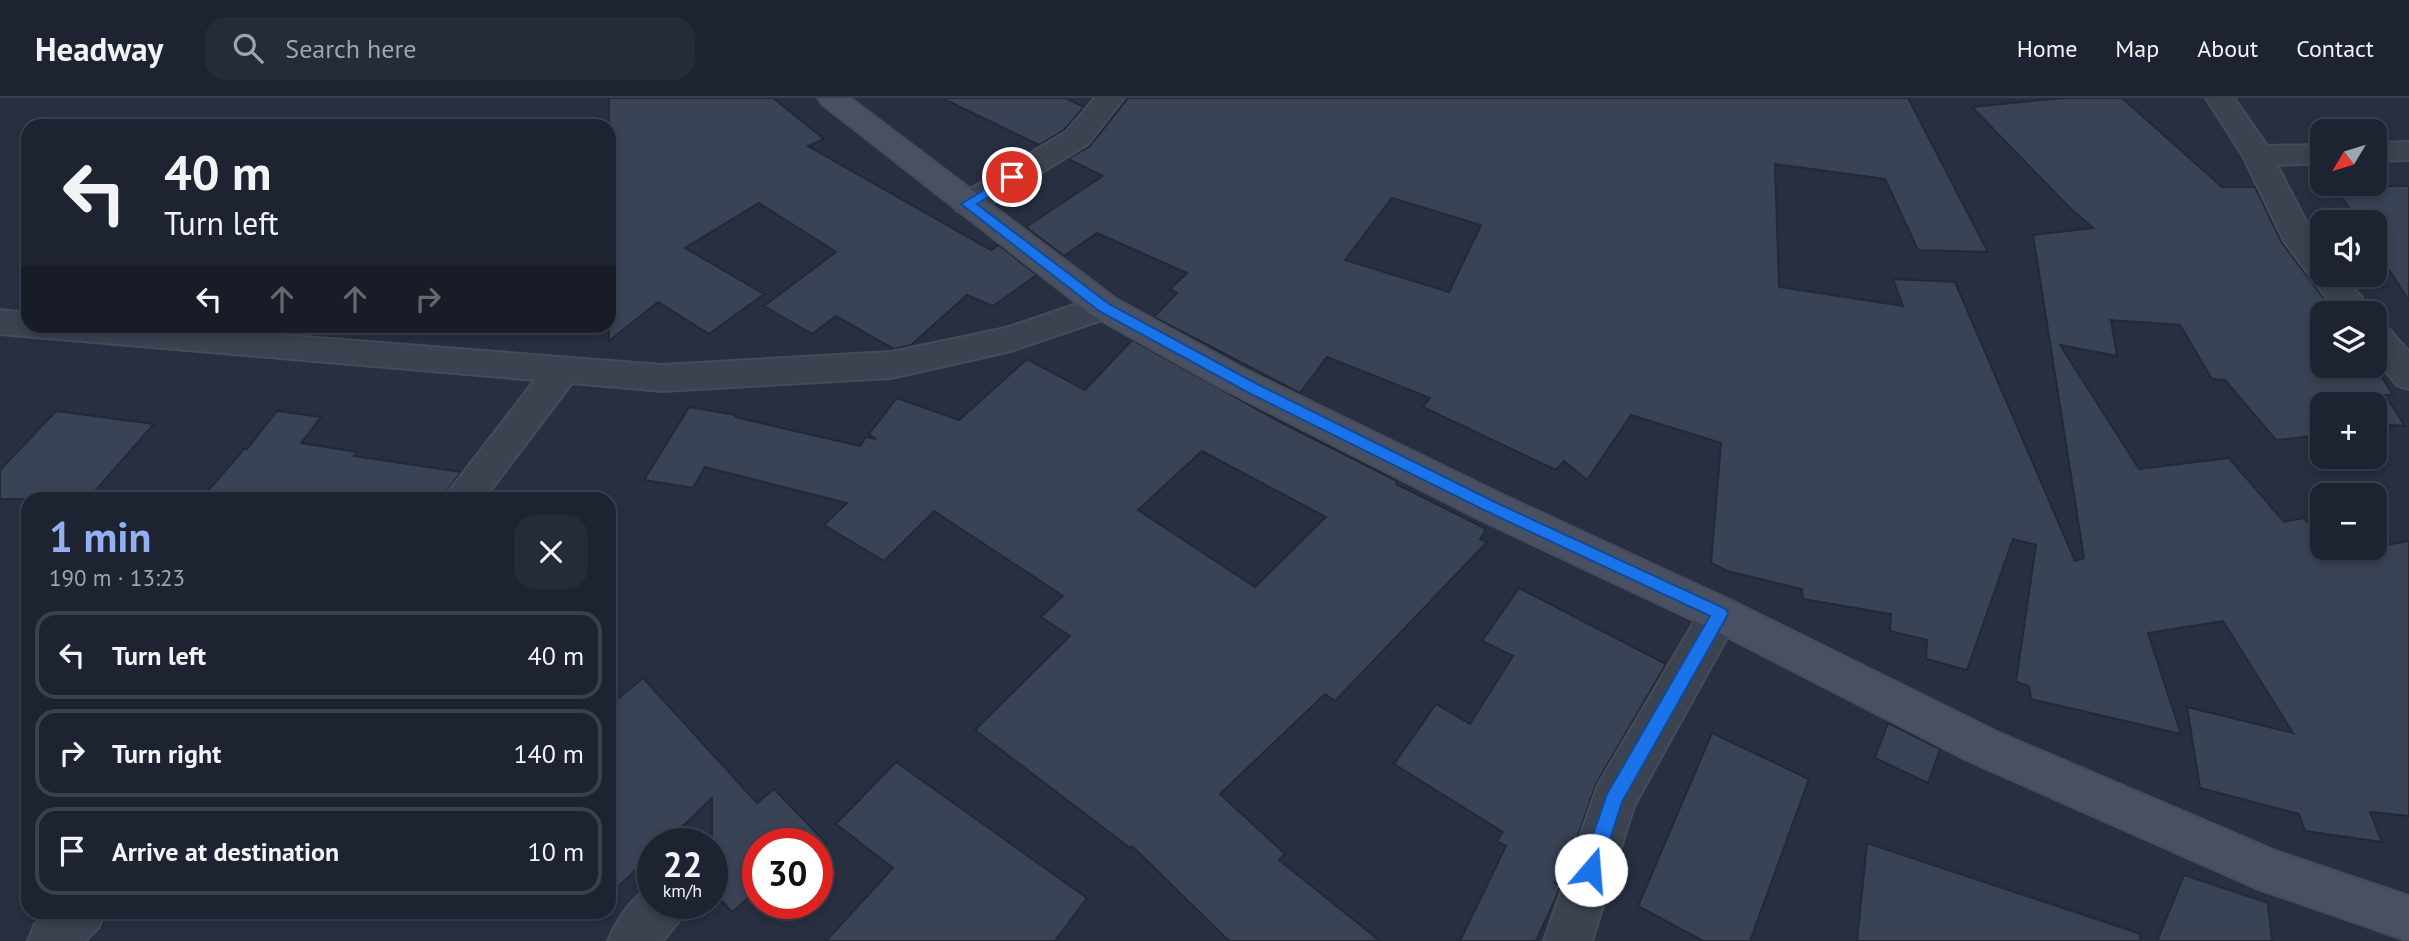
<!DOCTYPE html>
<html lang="en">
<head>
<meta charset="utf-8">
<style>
	:root { --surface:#1d2330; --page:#252b38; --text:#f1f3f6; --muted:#a0a4ab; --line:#3b404c; --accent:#93b0f3 }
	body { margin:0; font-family:"PT Sans",sans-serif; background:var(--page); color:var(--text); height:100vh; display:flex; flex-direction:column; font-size:26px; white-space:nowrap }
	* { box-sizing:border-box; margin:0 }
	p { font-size:23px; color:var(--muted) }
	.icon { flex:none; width:38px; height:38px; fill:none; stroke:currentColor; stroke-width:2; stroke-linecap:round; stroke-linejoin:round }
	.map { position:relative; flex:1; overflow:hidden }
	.side { position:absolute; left:21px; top:394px; width:595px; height:427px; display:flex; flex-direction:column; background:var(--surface); border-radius:21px; box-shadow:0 4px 10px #0003,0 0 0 2px var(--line) }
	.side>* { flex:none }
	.banner { position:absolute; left:21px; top:21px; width:595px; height:214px; border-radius:21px; box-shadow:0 4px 10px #0003,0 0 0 2px var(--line); background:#1d2330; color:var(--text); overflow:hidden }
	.needle { width:46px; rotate:232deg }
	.controls { position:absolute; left:2310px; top:21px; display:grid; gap:14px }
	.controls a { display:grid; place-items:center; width:77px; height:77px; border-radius:14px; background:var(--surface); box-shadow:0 4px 10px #0003,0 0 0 2px var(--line); font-size:35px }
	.speed { position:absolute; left:637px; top:730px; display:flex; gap:14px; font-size:35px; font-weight:700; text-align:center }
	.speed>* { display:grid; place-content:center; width:91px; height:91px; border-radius:50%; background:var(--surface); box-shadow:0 4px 10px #0003,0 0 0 2px var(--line); line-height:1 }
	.speed small { font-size:18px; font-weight:400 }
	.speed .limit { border:10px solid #d22; background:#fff; color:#111 }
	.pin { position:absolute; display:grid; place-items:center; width:60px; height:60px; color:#fff; margin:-30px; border:4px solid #fff; border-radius:50%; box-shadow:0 2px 7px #0007 }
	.me { position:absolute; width:77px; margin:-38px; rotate:18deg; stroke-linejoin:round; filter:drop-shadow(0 0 5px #0008) }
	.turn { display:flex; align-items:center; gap:24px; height:147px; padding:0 28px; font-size:32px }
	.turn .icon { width:91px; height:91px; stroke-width:2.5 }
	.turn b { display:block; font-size:49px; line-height:60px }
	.lanes { display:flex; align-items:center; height:66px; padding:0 28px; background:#0003; justify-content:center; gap:35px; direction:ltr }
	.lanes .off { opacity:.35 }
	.round { display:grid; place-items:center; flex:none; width:74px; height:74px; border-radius:21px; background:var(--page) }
	.summary { display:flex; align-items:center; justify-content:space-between; height:119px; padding:0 28px }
	h1 { font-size:42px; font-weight:700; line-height:52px; color:var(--accent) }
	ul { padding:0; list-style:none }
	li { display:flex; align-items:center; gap:21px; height:88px; margin:0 14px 10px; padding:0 14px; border:4px solid var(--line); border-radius:21px }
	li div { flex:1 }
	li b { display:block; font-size:26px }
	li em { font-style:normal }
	header { display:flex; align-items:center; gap:42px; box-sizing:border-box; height:98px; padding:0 35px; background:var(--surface); border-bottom:2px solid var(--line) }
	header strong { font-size:33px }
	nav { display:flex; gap:38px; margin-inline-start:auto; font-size:24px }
	.search { width:490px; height:63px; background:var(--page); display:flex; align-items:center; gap:18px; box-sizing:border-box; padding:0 24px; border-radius:21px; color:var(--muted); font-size:26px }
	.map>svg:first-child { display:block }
</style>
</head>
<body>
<header>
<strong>Headway</strong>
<div class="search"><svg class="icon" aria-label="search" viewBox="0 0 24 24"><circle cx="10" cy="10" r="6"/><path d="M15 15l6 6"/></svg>Search here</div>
<nav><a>Home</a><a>Map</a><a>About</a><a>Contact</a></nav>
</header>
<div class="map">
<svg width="2409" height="843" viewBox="0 0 2409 843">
	<rect width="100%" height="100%" fill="#272f40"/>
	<g fill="#394355" stroke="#222937" stroke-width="2" fill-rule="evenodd">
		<polygon points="609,0 773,0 824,41 808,48 991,152 999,147 1037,177 993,208 967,197 911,247 894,251 836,218 812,236 764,208 836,154 759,105 685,150 764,196 709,236 658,204 609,243"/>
		<polygon points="942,0 1065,0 1084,9 1064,32 1039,47"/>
		<path d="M1128 0H1908L1988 154 1918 152 1885 81 1775 66 1779 189 1903 208 1893 181 1955 184 2075 463 2084 460 2033 137 2093 130 2070 110 1972 9 2062 0H2122L2222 89H2255L2282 145 2335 215H2322V268H2375L2393 297H2385L2405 328 2375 326V306H2322V337L2276 342 2225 282 2212 281 2180 227 2111 222 2117 258 2060 247 2139 371 2229 360 2284 424 2304 420 2322 439V450H2332L2337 455 2409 443V718L2370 714 2382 744 2305 733 2299 716 2200 690 2187 609 2293 635 2223 523 2148 535 2181 636 2031 601 2029 588 2016 584 2036 447 2013 441 1967 572 1926 561 1927 542 1890 533 1891 516 1803 501 1802 491 1727 473 1711 465 1721 345 1631 317 1587 382 1564 363 1556 372 1423 309 1430 300 1327 259 1300 295 1154 219 1177 195 1170 191 1187 175 1097 135 1064 158 1026 129 1103 78 1068 61 1090 48ZM1392 100 1481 127 1449 194 1345 162Z"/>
		<polygon points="2335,88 2409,88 2409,203 2375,150 2375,124 2358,124"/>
		<path d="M1132 242 1278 323 1397 383 1396 386 1486 431 1480 441 1487 444 1335 603 1325 596 1220 696 1285 756 1279 762 1380 843H1229L1132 748 1130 750 975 632 1070 538 1041 519 1063 498 934 413 884 463 824 427 847 405 705 369 693 390 644 382 689 309 736 317 735 319 860 348 866 339 876 341 869 336 897 300 959 322 1027 261 1085 292ZM1202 353 1326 419 1255 489 1138 412Z"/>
		<polygon points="56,313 154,326 88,401 0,401 0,372"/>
		<polygon points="277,313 321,319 301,345 357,354 354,358 461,374 441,401 201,401 244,351 247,351"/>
		<polygon points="1519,490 1666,566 1596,686 1571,758 1555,785 1560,788 1557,797 1536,843 1460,843 1506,748 1497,743 1503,734 1394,666 1436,606 1470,626 1513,558 1482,543"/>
		<polygon points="643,580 757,705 774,691 827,746 758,746 758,792 732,814 712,792 712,746 707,746 712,742 712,700 664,746 653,746 653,756 609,797 609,608"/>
		<polygon points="1888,625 1940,651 1928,685 1875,660"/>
		<polygon points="1712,635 1809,681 1750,843 1703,843 1638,808"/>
		<polygon points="896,664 1087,800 1055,843 826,843 893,770 836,726"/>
		<polygon points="1867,745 2141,836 2140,843 1857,843"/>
		<polygon points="2184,777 2268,805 2272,843 2157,843"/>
	</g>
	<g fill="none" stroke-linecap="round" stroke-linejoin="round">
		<g stroke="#454b59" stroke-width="4">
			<g id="street">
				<polygon points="1095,0 1124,0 1088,46 979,113 968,116 957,113 952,106 957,99 1066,34"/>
				<polygon points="2206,0 2234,0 2267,48 2322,47 2322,65 2277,67 2314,139 2322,150 2322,177 2344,177 2373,215 2338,215 2284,143 2243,58"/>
				<polygon points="2409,44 2409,62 2375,63 2375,45"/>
				<polygon points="1104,197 1116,201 1121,209 1116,217 1011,253 891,280 662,293 572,285 484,401 443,401 535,282 0,236 0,212 28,215 28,228 166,228 662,267 891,254 1006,230"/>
				<polygon points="2375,225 2387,229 2409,254 2409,291 2397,287 2375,260"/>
				<polygon points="1720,499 1734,504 1740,516 1634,708 1592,843 1544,843 1598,687 1706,504"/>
				<path d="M653 788V805H683L685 808 678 824 663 843H608C616 824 633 796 653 788Z"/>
				<polygon points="48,814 105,814 98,830 85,843 28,843 35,826"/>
			</g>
		</g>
		<g stroke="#454b59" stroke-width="4">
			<polygon id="secondary" points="818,0 850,0 1116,201 1242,270 1507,399 1734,504 1997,634 2278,754 2409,798 2409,843 2256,790 1967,662 1706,528 1479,421 1218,288 1092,217 822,6"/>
		</g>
		<use href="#street" fill="#3b4250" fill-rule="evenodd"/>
		<use href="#secondary" fill="#495062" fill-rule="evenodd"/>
	</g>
	<polygon fill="#1a73e8" stroke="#114b97" stroke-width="2" points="1012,75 1016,76 1016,82 977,106 1109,206 1259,287 1499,406 1726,511 1728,516 1726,520 1622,704 1598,779 1591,781 1584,779 1581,772 1607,696 1710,518 1488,414 1249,295 1099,213 961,106"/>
</svg>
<div class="controls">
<a><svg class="needle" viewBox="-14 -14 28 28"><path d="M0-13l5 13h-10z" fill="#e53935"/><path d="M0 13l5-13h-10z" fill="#a0a4ab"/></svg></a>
<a><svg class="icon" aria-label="sound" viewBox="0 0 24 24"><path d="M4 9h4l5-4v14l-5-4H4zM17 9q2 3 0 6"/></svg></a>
<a><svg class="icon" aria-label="layers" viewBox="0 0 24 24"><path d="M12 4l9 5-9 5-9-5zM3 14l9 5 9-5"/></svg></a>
<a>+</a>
<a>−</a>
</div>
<div class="speed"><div>22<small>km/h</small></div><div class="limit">30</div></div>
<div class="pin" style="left:1012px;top:79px;background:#d93025"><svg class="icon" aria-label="arrive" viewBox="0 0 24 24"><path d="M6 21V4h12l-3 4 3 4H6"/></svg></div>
<svg class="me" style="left:1591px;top:772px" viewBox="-20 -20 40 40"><circle r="19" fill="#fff"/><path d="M0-13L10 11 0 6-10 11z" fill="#1a73e8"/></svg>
<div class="banner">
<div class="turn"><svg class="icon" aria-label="left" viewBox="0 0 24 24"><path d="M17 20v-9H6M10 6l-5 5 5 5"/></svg><div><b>40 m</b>Turn left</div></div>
<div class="lanes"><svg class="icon" aria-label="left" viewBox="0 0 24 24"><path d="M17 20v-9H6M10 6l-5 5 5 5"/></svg><svg class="icon off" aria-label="ahead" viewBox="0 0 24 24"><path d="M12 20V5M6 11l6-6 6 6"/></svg><svg class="icon off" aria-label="ahead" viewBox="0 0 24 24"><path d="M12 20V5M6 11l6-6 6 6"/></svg><svg class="icon off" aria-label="right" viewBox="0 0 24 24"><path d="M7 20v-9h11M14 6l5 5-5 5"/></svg></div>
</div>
<section class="side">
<div class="summary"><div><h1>1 min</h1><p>190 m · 13:23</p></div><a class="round"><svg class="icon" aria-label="close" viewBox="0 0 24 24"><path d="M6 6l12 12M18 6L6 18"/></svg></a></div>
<ul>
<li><svg class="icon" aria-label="left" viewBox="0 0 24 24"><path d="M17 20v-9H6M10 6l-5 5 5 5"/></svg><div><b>Turn left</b></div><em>40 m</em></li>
<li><svg class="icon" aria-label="right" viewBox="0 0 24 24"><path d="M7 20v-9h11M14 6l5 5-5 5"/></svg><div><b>Turn right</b></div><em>140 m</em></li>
<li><svg class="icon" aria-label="arrive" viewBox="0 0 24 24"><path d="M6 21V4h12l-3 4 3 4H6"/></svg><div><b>Arrive at destination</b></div><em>10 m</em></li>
</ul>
</section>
</div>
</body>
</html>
